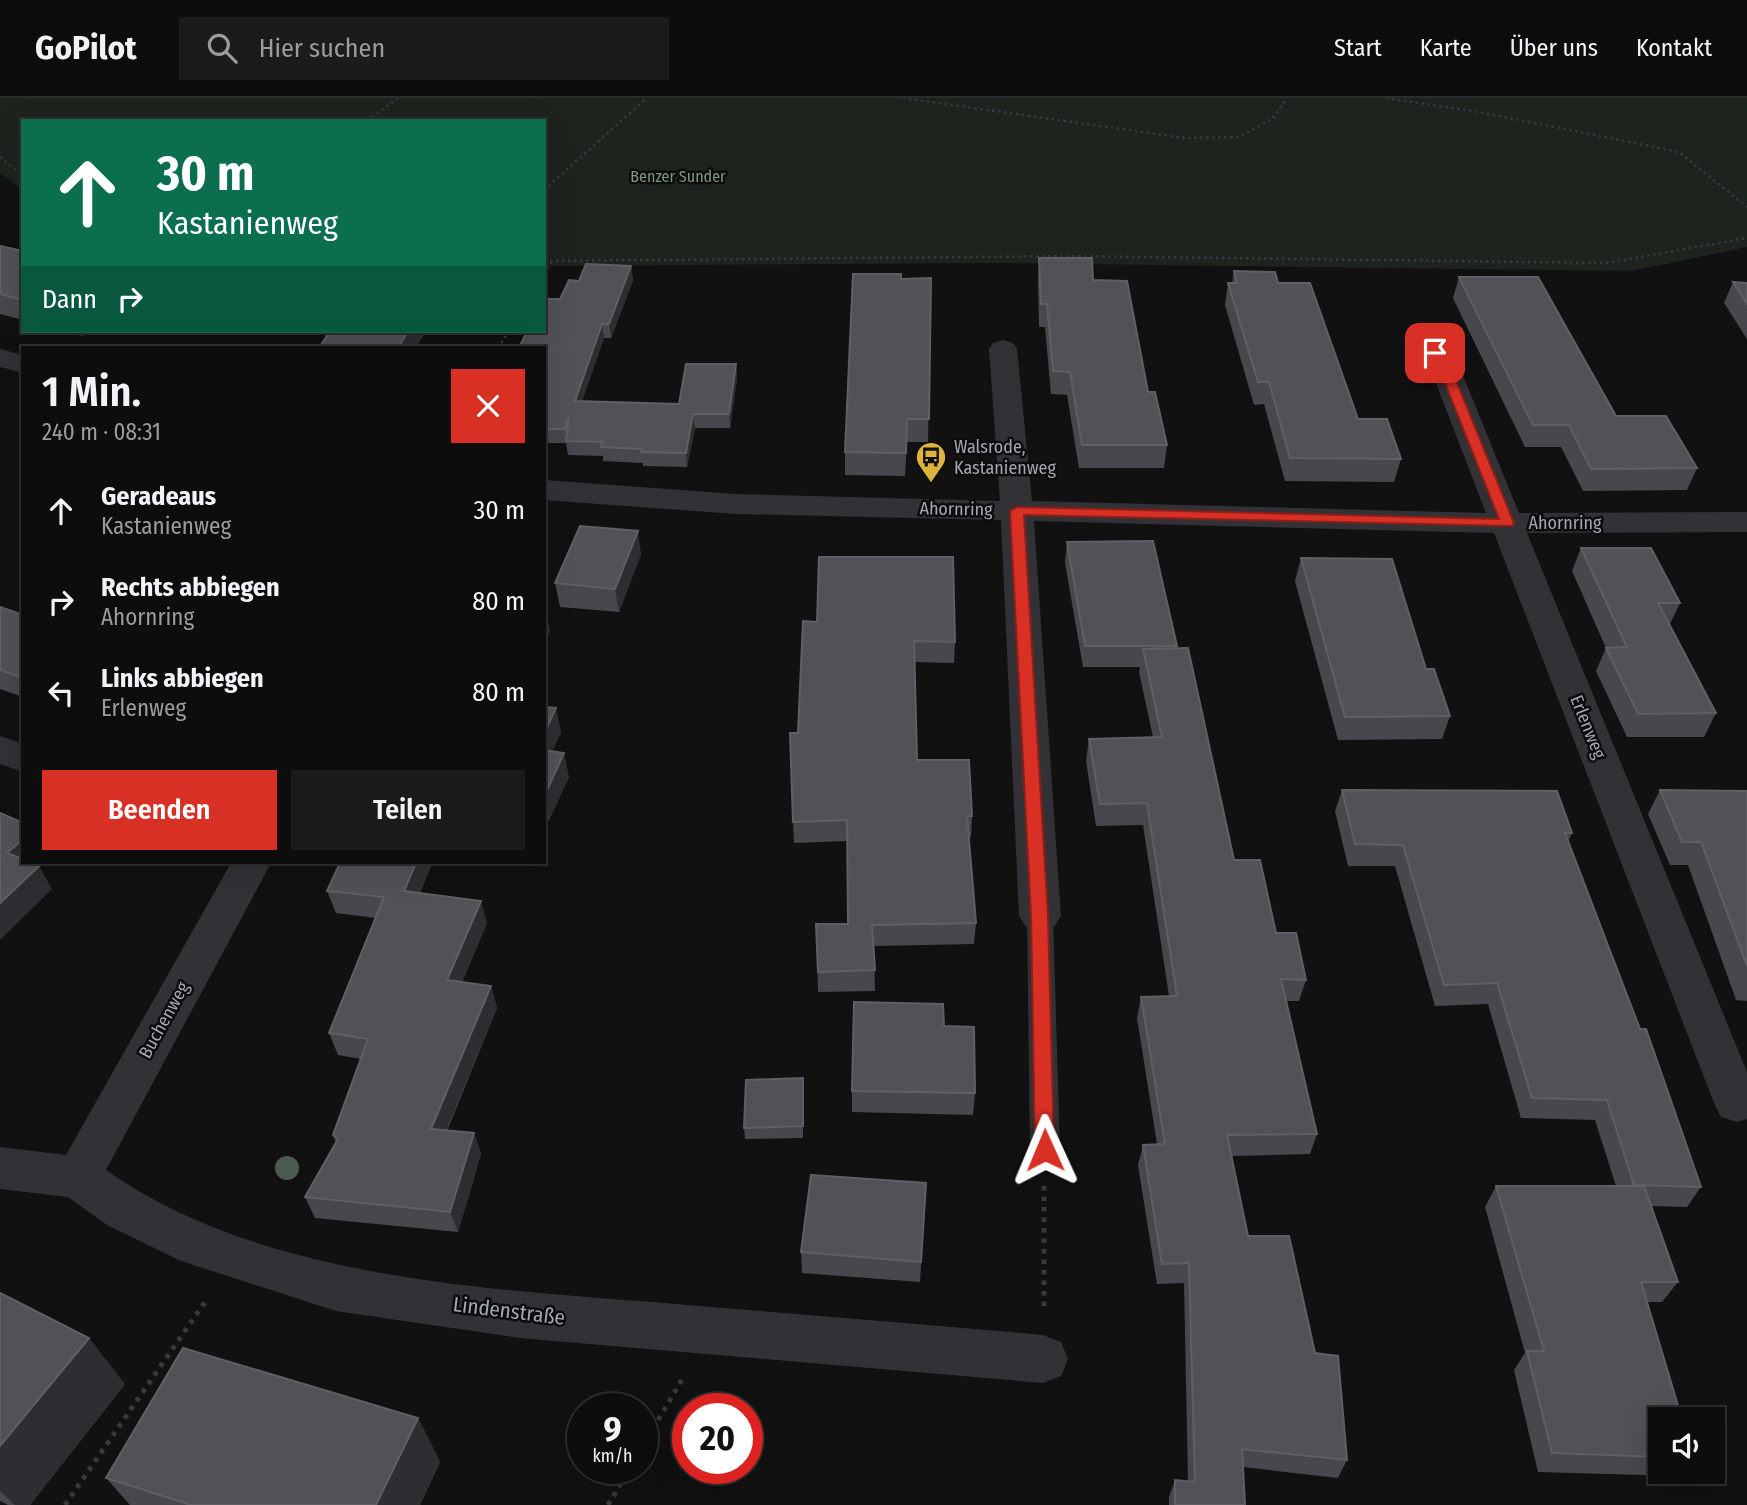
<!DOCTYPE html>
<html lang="de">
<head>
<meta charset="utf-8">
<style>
	:root { --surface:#0d0d0e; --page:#1b1b1c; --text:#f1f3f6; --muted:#9a9c9e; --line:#2d2d2e; --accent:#d93025 }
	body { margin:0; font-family:"Fira Sans Condensed",sans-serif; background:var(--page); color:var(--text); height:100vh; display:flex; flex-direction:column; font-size:26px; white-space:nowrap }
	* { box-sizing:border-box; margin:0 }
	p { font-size:23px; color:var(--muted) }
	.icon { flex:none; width:38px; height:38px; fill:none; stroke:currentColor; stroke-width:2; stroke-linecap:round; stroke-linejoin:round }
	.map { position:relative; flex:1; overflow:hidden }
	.details { position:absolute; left:21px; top:248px; width:525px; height:518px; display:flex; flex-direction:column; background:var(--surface); border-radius:0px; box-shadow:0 7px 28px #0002,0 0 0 2px var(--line) }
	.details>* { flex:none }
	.hud { position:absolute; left:21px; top:21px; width:525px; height:214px; border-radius:0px; box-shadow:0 7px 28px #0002,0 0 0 2px var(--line); background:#0b6e4f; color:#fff; overflow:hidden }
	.controls { position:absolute; left:1648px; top:1309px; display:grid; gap:14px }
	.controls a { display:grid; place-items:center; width:77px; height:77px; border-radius:0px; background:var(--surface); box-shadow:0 7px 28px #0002,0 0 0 2px var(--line); font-size:35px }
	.speed { position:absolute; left:567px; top:1295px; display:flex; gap:14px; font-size:35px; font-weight:700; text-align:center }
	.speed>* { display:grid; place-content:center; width:91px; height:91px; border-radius:50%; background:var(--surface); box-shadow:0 7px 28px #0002,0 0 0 2px var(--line); line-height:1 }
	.speed small { font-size:18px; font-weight:400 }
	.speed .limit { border:10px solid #d22; background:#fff; color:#111 }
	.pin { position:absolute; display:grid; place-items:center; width:60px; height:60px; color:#fff; margin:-30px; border-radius:14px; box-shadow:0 4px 10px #0006 }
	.me { position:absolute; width:77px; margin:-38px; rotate:359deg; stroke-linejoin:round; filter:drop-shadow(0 0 5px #0008) }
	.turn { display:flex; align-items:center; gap:24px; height:147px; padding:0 21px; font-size:32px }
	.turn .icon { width:91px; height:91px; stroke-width:2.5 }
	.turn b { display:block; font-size:49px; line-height:60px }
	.then { display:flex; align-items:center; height:66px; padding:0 21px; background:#0003; gap:14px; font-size:26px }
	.round { display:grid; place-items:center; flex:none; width:74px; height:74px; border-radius:0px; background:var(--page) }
	.head { display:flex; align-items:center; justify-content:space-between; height:119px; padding:0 21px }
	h1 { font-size:42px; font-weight:600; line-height:52px }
	.button { display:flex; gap:14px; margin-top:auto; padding:14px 21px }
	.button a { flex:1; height:80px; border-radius:0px; background:var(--accent); color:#fff; font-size:28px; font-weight:600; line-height:80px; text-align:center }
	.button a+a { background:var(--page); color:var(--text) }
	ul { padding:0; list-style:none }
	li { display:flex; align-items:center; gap:21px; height:91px; padding:0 21px }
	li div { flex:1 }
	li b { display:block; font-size:26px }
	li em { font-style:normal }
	header { display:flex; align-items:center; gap:42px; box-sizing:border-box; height:98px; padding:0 35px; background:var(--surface); border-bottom:2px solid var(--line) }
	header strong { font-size:33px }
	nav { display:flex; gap:38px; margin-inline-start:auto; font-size:24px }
	.search { width:490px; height:63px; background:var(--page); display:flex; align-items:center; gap:18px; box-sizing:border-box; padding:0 24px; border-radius:0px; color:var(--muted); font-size:26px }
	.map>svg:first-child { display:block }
</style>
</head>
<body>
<header>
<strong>GoPilot</strong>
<div class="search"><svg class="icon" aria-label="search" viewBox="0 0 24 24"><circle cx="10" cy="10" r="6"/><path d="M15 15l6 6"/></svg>Hier suchen</div>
<nav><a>Start</a><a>Karte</a><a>Über uns</a><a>Kontakt</a></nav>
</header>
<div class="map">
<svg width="1747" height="1407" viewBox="0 0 1747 1407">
	<rect width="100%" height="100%" fill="#111112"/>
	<polygon fill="#1d241e" points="0,0 1747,0 1747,149 1632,173 992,165 544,168 544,23 23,23 23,92 0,76"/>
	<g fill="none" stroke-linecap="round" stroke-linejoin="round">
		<g stroke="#38393d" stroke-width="2.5" stroke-dasharray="2.5 3.5" stroke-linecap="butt">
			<polyline points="903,0 1185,40 1240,39 1273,20 1287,0"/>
			<polyline points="1386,0 1479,14 1679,54 1747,109"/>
			<polyline points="367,23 398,0"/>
			<polyline points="0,59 23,78"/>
			<polyline points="544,92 647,0"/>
			<polyline points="544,163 1069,158 1606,165 1747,140"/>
			<polyline points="544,176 552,163"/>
			<polyline points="498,250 509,233"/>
		</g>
		<g stroke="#38393d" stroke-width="5" stroke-dasharray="4.5 6" stroke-linecap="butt">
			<polyline points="1044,1088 1044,1212"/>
			<polyline points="642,1349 683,1280"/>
			<polyline points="65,1407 207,1201"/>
			<polyline points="608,1407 630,1370"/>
		</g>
		<polygon fill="#323236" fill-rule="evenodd" points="1040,808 1049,811 1053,818 1060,1052 1055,1061 1045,1065 1035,1061 1030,1052 1027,818 1031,811"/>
		<g fill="#323236" fill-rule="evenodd">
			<polygon points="1003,242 1013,245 1017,251 1032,403 1486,415 1434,280 1421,255 1425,249 1435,246 1445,249 1464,280 1519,415 1747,414 1747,434 1527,435 1747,974 1747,1021 1737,1024 1721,1019 1714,1005 1494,435 1034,423 1061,818 1054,829 1040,834 1026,829 1019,818 1001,422 736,416 544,402 544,382 736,396 1000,403 989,251 993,245"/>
			<polygon points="0,251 23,257 23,275 0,269"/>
			<polygon points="0,638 23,646 23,674 0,666"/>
			<path d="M231 765H271L106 1072C261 1182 490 1191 675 1206 797 1216 920 1226 1043 1237L1061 1244 1068 1261 1061 1278 1043 1285 520 1240 336 1213 181 1163 107 1127 68 1099 0 1091V1049L66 1057Z"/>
		</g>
	</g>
	<circle fill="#4c5c4e" cx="287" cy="1070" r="12"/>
	<g fill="#47484d">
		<polygon points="0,148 23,153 23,222 0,216"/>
		<polygon points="1039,160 1093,182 1148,294 1167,347 1164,370 1079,370 1067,297 1051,296 1045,229 1039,229 1038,182"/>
		<polygon points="631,168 633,182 611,240 604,240 582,303 679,306 736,266 737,280 730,330 695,330 687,369 643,368 643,365 603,363 603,358 568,357 566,345 544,345 544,250 560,201"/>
		<polygon points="1234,173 1278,185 1358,321 1401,361 1394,384 1285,383 1264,306 1254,307 1225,207 1228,185 1232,185"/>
		<polygon points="1459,179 1616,318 1697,370 1687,392 1583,393 1561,349 1525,349 1453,200"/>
		<polygon points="931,180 928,344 907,344 905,378 845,377 845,354 901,181"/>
		<polygon points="1733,184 1747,185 1747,241 1724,205"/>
		<polygon points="64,233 89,233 82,238"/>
		<polygon points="1067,444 1177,548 1177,551 1234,762 1276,835 1306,882 1299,903 1286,903 1317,1036 1310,1056 1232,1058 1248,1138 1315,1255 1347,1362 1338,1380 1243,1369 1245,1407 1169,1407 1169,1399 1175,1382 1188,1383 1184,1185 1157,1186 1138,1067 1143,1047 1157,1046 1137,920 1141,899 1169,898 1143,727 1096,728 1086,663 1089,641 1153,639 1139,574 1140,569 1083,569 1065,465"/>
		<polygon points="1581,450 1680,505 1670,526 1716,615 1704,639 1627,639 1596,573 1606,550 1572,473"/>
		<polygon points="641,456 619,514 560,509 555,485"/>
		<polygon points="1301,460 1426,571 1450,618 1442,641 1338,642 1295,483"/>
		<polygon points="0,509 23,517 23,599 0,591"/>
		<polygon points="803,523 955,544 954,565 914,564 917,662 972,718 971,739 969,739 976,825 974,846 874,848 875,893 818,894 816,826 848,826 847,743 794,745 793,724 798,635"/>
		<polygon points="544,609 561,634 552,653 569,679 549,722 544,721"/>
		<polygon points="1342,692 1572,735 1568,744 1701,1089 1687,1109 1651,1108 1678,1184 1662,1204 1647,1204 1661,1321 1661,1374 1681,1374 1677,1378 1538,1374 1514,1272 1525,1255 1485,1109 1496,1088 1616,1088 1595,1022 1521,1020 1488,906 1435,908 1395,768 1348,768 1335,713"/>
		<polygon points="1660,692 1747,693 1747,903 1736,902 1688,767 1670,767 1648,716"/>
		<polygon points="340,765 432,765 420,795 487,825 462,884 491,888 497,910 447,1033 474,1035 481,1056 458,1134 315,1120 305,1099 336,1045 333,1037 361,961 338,957 329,935 376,820 336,815 327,793"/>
		<polygon points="944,928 975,995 973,1017 852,1014 852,993"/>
		<polygon points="803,980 803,1040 745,1041 744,1030"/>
		<polygon points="926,1085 920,1184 802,1175 801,1154"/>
		<polygon points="0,1195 125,1286 30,1407 8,1407 0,1403"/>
		<polygon points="418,1320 440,1364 420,1407 130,1407 106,1380"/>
	</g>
	<g fill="#2d2e31">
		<polygon points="631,168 633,182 611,240 609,226"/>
		<polygon points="602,226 604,240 577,317 575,303"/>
		<polygon points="81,233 89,233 82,238"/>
		<polygon points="408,233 426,233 416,250 398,250"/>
		<polygon points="736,266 737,280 730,330 729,316"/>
		<polygon points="693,316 695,330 687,369 686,355"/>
		<polygon points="638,433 641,456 619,514 615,491"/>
		<polygon points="546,511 550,534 544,548 544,514"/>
		<polygon points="556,610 561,634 544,670 544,636"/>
		<polygon points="564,655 569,679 549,722 544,699"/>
		<polygon points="23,741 23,765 36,765 21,778 7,755"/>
		<polygon points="416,765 432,765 411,816 404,793"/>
		<polygon points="39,768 52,791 0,842 0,805"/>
		<polygon points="481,803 487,825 454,904 447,882"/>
		<polygon points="491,888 497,910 438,1052 431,1031"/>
		<polygon points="474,1035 481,1056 458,1134 450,1114"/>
		<polygon points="89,1240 125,1286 30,1407 15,1407 0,1393 0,1348"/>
		<polygon points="418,1320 440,1364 420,1407 376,1407"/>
	</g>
	<g fill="#515257" stroke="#5e6065" stroke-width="2">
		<polygon points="0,148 23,153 23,202 0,196"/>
		<polygon points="1039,160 1092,160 1093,182 1127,183 1148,294 1155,294 1167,347 1082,347 1070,274 1053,273 1047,206 1041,206"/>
		<polygon points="586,166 631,168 609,226 602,226 575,303 679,306 686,266 736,266 729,316 693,316 686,355 641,354 642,351 601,349 603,344 566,343 569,319 565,331 544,331 544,250 519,250 527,233 544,233 544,208 548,201 560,201 569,182 579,183"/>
		<polygon points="1234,173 1275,174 1278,185 1310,185 1358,321 1387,321 1401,361 1290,360 1269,284 1258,284 1228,185 1237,185"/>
		<polygon points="853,176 901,176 901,181 931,180 929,321 907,321 906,355 845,354"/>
		<polygon points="1459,179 1538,179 1616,318 1666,318 1697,370 1591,371 1569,327 1533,327"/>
		<polygon points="1733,184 1747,185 1747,206"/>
		<polygon points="330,233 408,233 398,250 319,250"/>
		<polygon points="580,428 638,433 615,491 555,485"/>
		<polygon points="1153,443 1177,548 1085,548 1067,444"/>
		<polygon points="1581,450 1651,450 1680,505 1658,505 1716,615 1638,616 1606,550 1627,549"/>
		<polygon points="819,459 953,459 955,544 914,543 917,662 969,662 972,718 967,718 976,825 872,827 875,872 818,874 816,826 848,826 847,722 793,724 790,635 798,635 803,523 817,524"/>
		<polygon points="1301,460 1392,461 1426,571 1434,571 1450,618 1345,619"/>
		<polygon points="0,509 23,517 23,580 0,572"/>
		<polygon points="1188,550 1234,762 1260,762 1276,835 1296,835 1306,882 1281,881 1317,1036 1227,1037 1248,1138 1289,1138 1315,1255 1338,1258 1347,1362 1242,1351 1245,1407 1175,1407 1175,1382 1195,1384 1189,1165 1162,1166 1143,1047 1165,1046 1141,899 1177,898 1147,705 1100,706 1089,641 1162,639 1143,551"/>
		<polygon points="544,609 556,610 544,636"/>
		<polygon points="544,652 564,655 544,699"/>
		<polygon points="1342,692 1557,693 1572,735 1565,735 1640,931 1646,931 1701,1089 1634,1087 1607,1002 1532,1000 1497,885 1444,887 1403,747 1355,746"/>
		<polygon points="1660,692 1747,693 1747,868 1701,744 1682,744"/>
		<polygon points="0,715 23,725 23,741 7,755 23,761 23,765 32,765 39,768 0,805"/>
		<polygon points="340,765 416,765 404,793 481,803 447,882 491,888 431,1031 474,1035 450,1114 305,1099 338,1041 333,1037 368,941 329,935 384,799 327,793"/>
		<polygon points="854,904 943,906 944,928 974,929 975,995 852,993"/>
		<polygon points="803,980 803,1028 744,1030 746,982"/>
		<polygon points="811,1077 926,1085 921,1164 801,1154"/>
		<polygon points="1496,1088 1644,1088 1678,1184 1641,1184 1682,1321 1661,1321 1661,1359 1552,1355 1527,1253 1544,1253"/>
		<polygon points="0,1195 89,1240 0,1348"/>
		<polygon points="183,1250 418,1320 376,1407 191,1407 106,1380"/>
	</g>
	<polygon fill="#d93025" stroke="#8d1f18" stroke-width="2" points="1431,253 1439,253 1455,280 1514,425 1512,428 1024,417 1048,818 1054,1052 1051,1058 1038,1058 1035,1052 1031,818 1010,413 1017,409 1499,421 1443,280 1429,255"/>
	<defs>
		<g id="bus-pin" transform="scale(1.575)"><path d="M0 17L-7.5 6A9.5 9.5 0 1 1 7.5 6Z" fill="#ddb23d" stroke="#0c0c0d"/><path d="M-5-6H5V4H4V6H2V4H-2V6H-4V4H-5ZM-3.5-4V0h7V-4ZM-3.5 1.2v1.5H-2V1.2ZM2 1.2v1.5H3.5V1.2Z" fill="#111"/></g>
	</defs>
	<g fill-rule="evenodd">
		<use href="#bus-pin" x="931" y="359"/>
	</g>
	<g text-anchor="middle" stroke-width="5" stroke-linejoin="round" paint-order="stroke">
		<g font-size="16" fill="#7c9a80" stroke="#0c0c0d">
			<text x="678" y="84">Benzer Sunder</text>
		</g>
		<g font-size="18" fill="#a3a7b1" stroke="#0c0c0d" text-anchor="start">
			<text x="954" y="355">Walsrode,<tspan x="954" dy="21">Kastanienweg</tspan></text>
		</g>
		<g font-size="18" fill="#a3a7b1" stroke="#0c0c0d">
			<text transform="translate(956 411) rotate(1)" y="6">Ahornring</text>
			<text x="1565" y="431">Ahornring</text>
			<text transform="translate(1588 629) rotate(68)" y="6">Erlenweg</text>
			<text transform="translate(164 922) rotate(-61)" y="6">Buchenweg</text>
		</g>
		<g font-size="21" fill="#a3a7b1" stroke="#0c0c0d">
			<text transform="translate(509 1213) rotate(7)" y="7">Lindenstraße</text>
		</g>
	</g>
</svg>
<div class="controls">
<a><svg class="icon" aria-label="sound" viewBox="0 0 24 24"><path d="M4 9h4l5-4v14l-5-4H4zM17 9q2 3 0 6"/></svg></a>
</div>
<div class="speed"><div>9<small>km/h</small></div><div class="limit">20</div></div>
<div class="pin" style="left:1435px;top:255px;background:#d93025"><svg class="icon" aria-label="arrive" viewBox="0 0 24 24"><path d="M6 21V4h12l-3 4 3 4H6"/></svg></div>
<svg class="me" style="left:1045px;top:1052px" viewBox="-20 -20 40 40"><path d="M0-17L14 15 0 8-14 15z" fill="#d93025" stroke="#fff" stroke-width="4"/></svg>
<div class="hud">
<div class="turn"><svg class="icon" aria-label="ahead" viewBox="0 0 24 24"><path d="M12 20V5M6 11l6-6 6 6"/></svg><div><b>30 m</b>Kastanienweg</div></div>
<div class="then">Dann<svg class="icon" aria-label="right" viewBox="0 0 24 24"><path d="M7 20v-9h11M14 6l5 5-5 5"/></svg></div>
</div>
<section class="details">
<div class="head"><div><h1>1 Min.</h1><p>240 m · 08:31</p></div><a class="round" style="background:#d93025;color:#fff"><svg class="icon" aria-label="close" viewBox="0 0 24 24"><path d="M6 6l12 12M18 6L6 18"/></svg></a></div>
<ul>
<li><svg class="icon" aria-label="ahead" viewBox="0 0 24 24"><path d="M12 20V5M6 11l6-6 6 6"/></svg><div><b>Geradeaus</b><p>Kastanienweg</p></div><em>30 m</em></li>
<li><svg class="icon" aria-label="right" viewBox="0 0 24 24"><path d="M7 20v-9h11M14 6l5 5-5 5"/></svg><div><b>Rechts abbiegen</b><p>Ahornring</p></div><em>80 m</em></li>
<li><svg class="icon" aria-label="left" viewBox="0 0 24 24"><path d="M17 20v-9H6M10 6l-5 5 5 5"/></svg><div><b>Links abbiegen</b><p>Erlenweg</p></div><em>80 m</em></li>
</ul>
<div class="button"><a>Beenden</a><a>Teilen</a></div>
</section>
</div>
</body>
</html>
